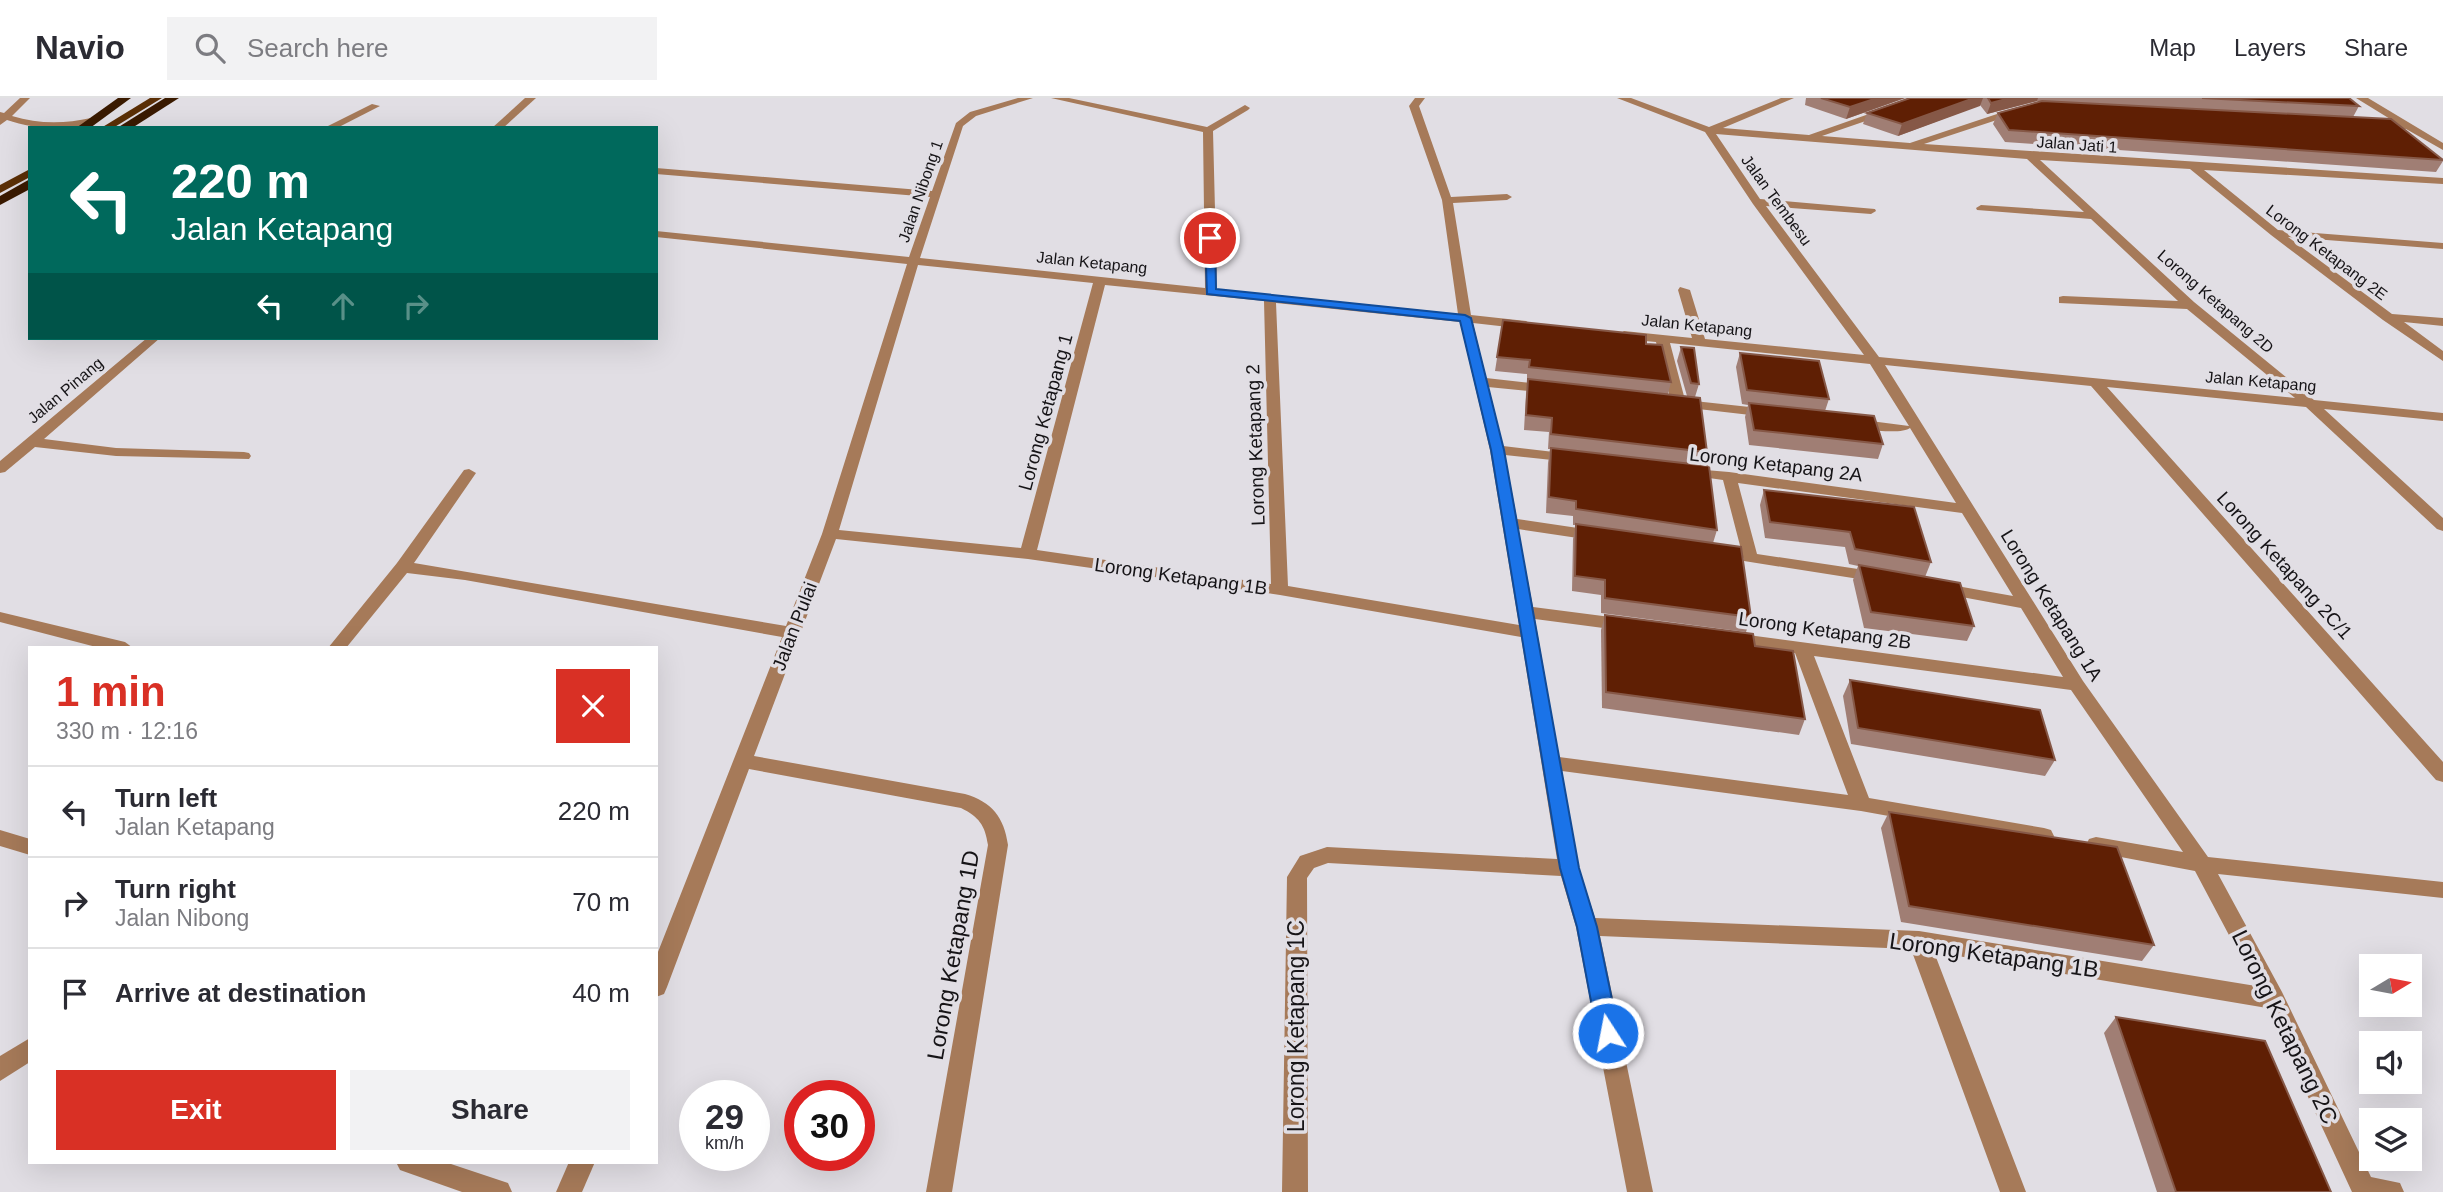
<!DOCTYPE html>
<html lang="en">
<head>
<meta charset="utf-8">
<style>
	:root { --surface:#fff; --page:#f2f2f3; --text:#2b2b33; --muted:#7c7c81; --line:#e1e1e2; --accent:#d93025 }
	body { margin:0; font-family:Arial,sans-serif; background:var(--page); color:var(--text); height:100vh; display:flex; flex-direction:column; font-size:26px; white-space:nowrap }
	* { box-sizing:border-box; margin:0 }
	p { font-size:23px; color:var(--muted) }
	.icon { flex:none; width:38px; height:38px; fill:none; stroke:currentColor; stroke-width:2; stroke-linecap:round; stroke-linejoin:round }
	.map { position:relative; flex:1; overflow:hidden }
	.side { position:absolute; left:28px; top:548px; width:630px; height:518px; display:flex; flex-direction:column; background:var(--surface); border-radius:0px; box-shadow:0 7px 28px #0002 }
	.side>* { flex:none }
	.guide { position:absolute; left:28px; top:28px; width:630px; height:214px; border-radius:0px; box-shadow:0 7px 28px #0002; background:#00695c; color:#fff; overflow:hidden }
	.needle { width:46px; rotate:80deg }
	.buttons { position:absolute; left:2359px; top:856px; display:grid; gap:14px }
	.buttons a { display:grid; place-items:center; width:63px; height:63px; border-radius:0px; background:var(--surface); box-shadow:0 7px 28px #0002; font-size:35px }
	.speed { position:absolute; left:679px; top:982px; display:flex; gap:14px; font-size:35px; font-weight:700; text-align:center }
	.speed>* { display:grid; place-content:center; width:91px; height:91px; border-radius:50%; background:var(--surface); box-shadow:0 7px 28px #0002; line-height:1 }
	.speed small { font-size:18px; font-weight:400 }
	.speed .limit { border:10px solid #d22; background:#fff; color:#111 }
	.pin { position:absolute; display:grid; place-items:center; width:60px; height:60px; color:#fff; margin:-30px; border:4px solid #fff; border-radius:50%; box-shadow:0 2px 7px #0007 }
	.me { position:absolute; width:77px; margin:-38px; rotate:349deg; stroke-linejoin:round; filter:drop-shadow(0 0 5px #0008) }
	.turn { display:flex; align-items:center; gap:24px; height:147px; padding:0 28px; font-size:32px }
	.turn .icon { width:91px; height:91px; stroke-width:2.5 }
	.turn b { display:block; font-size:49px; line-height:60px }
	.lanes { display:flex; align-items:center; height:66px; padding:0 28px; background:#0003; justify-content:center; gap:35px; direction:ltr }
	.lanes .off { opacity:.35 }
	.round { display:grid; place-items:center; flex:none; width:74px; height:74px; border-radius:0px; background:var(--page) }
	.overview { display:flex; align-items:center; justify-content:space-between; height:119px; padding:0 28px }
	h1 { font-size:42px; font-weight:600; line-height:52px; color:var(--accent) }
	.cta { display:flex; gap:14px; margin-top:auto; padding:14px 28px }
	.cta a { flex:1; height:80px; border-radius:0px; background:var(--accent); color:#fff; font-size:28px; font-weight:600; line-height:80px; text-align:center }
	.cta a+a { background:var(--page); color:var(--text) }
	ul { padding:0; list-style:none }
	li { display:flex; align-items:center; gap:21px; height:91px; padding:0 28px; border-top:2px solid var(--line) }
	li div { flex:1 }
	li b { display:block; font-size:26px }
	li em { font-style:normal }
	header { display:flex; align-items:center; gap:42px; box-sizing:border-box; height:98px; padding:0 35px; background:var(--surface); border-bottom:2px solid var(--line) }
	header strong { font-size:33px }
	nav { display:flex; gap:38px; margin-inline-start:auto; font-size:24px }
	.search { width:490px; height:63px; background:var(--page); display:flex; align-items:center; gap:18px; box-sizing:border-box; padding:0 24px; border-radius:0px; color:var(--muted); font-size:26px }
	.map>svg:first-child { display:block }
</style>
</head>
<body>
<header>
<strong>Navio</strong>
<div class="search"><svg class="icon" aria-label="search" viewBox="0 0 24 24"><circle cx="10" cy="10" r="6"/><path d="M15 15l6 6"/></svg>Search here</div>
<nav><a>Map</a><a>Layers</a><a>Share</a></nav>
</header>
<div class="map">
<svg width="2443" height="1094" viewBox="0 0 2443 1094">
	<rect width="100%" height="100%" fill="#e1dee4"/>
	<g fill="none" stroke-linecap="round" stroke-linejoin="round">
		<g fill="#a67a59" fill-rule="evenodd">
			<path d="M20 0H30L12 18C38 26 64 26 91 20L96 23C72 37 32 30 7 22L0 27V14L4 15Z"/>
			<polygon points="525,0 536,0 503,30 492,30"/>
			<path d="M1018 0H1033L976 18 963 28 920 160 1205 190 1203 34 1051 0H1069L1207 29 1245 7 1250 10 1248 12 1213 33 1217 191 1458 216 1442 102 1409 8 1415 0H1425L1419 8 1451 99 1507 96 1512 99 1507 102 1453 105 1471 217 1526 223 1532 227 1526 231 1473 225 1486 280 1549 287 1556 291 1549 295 1488 289 1503 348 1571 356 1578 360 1571 364 1505 357 1517 421 1598 433 1606 438 1598 443 1518 431 1533 509 1626 521 1635 527 1626 533 1535 521 1559 659 1848 697 1795 555 1733 547 1724 541 1727 537 1733 535 2063 579 2021 510 1940 495 1932 490 1940 485 2013 498 1962 415 1738 385 1757 456 1878 474 1886 479 1878 484 1744 463 1723 382 1681 376 1679 373 1681 370 1729 374 1956 405 1910 330C1902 337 1856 332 1848 325L1855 321 1909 328 1870 266 1670 245 1685 302 1768 311 1775 315 1768 319 1672 308 1656 244 1624 241 1618 237 1624 233 1692 240 1678 192 1680 189 1690 192 1705 241 1864 257 1753 106 1705 34 1617 0H1631L1709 29 1781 0H1794L1723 30 1809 37 1886 10 1891 13 1889 15 1822 38 1910 45 2018 9 2023 12 2021 14 1924 46 2443 80V86L2204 72 2278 132 2443 145V151L2288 139 2392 216 2443 220V228L2404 224 2443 253V263L2383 222 2271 137 2190 71 2040 62 2194 204 2314 302 2443 315V323L2324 311 2443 420V433L2437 431 2306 309 2107 289 2443 664V684L2436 682 2091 288 1885 267 2083 583 2208 759 2443 784V800L2218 776 2282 894 2371 1079 2400 1085 2404 1094H2352L2267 910 1934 854 2026 1094H2000L1911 851 1600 838 1653 1094H1627L1576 829 1561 778 1328 765 1314 770 1307 780 1308 1094H1282L1287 779 1300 758 1327 749 1557 761 1521 539 1280 497 1028 461 836 441 754 658 965 696C992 704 1004 719 1008 747L952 1094H926L988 747C985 727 979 719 961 710L749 671 667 889 664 896 656 899V859L782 539 465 482 407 475 346 550H328L397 465 464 372 469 371 476 375 414 465 786 528 822 436 907 166 656 139V133L909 159 930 99 656 76V70L932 93 956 25 970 14ZM1716 36 2027 61 2084 114 1981 107 1976 110 1977 112 2091 121 2178 203 2063 198 2059 199V205L2187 211 2295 300 1879 259 1766 108 1871 116 1876 113 1875 111 1760 101ZM918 167 1093 185 1021 450 839 432ZM1105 187 1264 203 1271 486 1037 452ZM1276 205 1460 224 1490 352 1519 527 1288 488ZM1814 558 2071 592 2183 754 2096 739 2089 741 2086 747 2089 753 2195 773 2256 888 1919 833 1595 820 1579 770 1562 673 1861 713 2044 746 2051 744 2054 738 2051 732 2044 730 1869 700Z"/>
			<polygon points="2356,0 2368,0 2443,45 2443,52 2406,31 2372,28 2370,26 2375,23 2395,24"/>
			<polygon points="372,6 380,8 337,30 324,30"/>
			<polygon points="147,240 160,240 44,341 116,350 244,354 249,355 251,358 249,361 116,358 35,349 5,374 0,375 0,363"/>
			<polygon points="0,514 125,544 133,550 100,550 0,524"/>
			<polygon points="0,732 30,741 30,757 0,748"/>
			<polygon points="30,940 30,964 0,983 0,958"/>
			<polygon points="396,1064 445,1064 508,1085 512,1094 462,1094 400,1072"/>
			<polygon points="569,1064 595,1064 582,1094 556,1094"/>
		</g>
		<g fill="#5b2f06" fill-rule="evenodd">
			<polygon points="150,0 162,0 113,30 101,30"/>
			<polygon points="30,71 30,79 0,95 0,87"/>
		</g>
		<g fill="#3a1a00" fill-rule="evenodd">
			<polygon points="118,0 131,0 90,30 76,30"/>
			<polygon points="165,0 179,0 132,30 117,30"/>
			<polygon points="30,81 30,91 0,107 0,98"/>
		</g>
	</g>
	<g fill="#a07e74">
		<polygon points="1806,0 1905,0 1846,21 1805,7"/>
		<polygon points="1910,0 2349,0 2359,8 2353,19 2443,61 2443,63 2436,74 2005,44 1993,26 1998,15 2040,4 2037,3 1987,16 1980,7 1898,38 1863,26 1867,15"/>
		<polygon points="1503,222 1646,246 1671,284 1668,296 1687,298 1677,263 1681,249 1699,286 1695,299 1707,354 1703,367 1717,432 1713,445 1751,519 1746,534 1601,515 1601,497 1572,493 1573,441 1576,427 1573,427 1573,418 1546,415 1548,365 1550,351 1548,351 1549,334 1524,332 1526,296 1528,283 1527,283 1527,276 1495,273"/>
		<polygon points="1740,255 1829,301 1825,313 1883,346 1878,361 1749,347 1745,319 1748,307 1742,306 1736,269"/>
		<polygon points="1764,392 1931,464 1925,479 1974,528 1967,543 1864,530 1853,482 1858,468 1849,466 1845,449 1765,440 1760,407"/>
		<polygon points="1605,517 1755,548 1805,621 1799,637 1602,610 1601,532"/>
		<polygon points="1850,582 2055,662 2045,678 1851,646 1843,598"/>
		<polygon points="1889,714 2154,847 2142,863 1901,824 1881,730"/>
		<polygon points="2116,919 2331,1094 2157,1094 2104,935"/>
	</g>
	<g fill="#865847">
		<polygon points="1877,0 1905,0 1846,21 1850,9"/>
		<polygon points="1974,0 1983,0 1980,8 1898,38 1902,26"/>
		<polygon points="2010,0 2038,0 2037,3 1987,16 1991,5"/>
	</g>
	<g fill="#5f1f04" stroke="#865847" stroke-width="2">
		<polygon points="1821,0 1877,0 1850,9"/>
		<polygon points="1910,0 1974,0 1902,26 1867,15"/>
		<polygon points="1988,0 2010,0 1991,5"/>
		<polygon points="2202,0 2349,0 2359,8"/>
		<polygon points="2042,3 2391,21 2443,62 2009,32 1998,15"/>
		<polygon points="1503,222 1646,237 1646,246 1662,247 1671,284 1529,269 1530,262 1497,259"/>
		<polygon points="1681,249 1694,250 1699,286 1691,285"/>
		<polygon points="1740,255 1819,263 1829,301 1747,292"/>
		<polygon points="1528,281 1700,300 1707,354 1551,336 1552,320 1526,317"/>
		<polygon points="1749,305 1874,318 1883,346 1754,332"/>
		<polygon points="1551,350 1709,368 1717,432 1576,411 1576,403 1549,399"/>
		<polygon points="1764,392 1914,409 1931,464 1855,451 1850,434 1770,424"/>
		<polygon points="1576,426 1741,449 1751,519 1605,500 1605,482 1575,478"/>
		<polygon points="1859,467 1960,485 1974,528 1871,514"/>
		<polygon points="1605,517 1753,536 1755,548 1793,553 1805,621 1606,594"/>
		<polygon points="1850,582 2040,612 2055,662 1858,630"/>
		<polygon points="1889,714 2117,749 2154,847 1909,808"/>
		<polygon points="2116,919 2265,943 2331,1094 2176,1094"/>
	</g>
	<polygon fill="#1a73e8" stroke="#114b97" stroke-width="2" points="1210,137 1215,140 1216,191 1465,217 1471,220 1504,352 1579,770 1597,829 1619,935 1616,942 1608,944 1601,942 1597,935 1577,829 1560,770 1491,352 1460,223 1207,196 1205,140"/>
	<g text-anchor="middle" stroke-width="7" stroke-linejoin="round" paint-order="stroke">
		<g font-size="16" fill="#161417" stroke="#e1dee4">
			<text transform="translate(2077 46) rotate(4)" y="6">Jalan Jati 1</text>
			<text transform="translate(920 93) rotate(-71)" y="6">Jalan Nibong 1</text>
			<text transform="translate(1777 102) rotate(54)" y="6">Jalan Tembesu</text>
			<text transform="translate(2327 154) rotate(37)" y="6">Lorong Ketapang 2E</text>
			<text transform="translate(1092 164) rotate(6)" y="6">Jalan Ketapang</text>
			<text transform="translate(2216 203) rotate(41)" y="6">Lorong Ketapang 2D</text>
			<text transform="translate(1697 227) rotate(6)" y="6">Jalan Ketapang</text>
			<text transform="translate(2261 283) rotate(5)" y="6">Jalan Ketapang</text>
			<text transform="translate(65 292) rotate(-40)" y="6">Jalan Pinang</text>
		</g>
		<g font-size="19" fill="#161417" stroke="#e1dee4">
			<text transform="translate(1045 314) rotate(-75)" y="7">Lorong Ketapang 1</text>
			<text transform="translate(1255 347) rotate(-92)" y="7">Lorong Ketapang 2</text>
			<text transform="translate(1776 366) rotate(7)" y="7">Lorong Ketapang 2A</text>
			<text transform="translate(2285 467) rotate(48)" y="7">Lorong Ketapang 2C/1</text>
			<text transform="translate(1181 478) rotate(8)" y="7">Lorong Ketapang 1B</text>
			<text transform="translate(2052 507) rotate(58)" y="7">Lorong Ketapang 1A</text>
			<text transform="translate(794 528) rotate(-69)" y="7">Jalan Pulai</text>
			<text transform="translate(1825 532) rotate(8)" y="7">Lorong Ketapang 2B</text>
		</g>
		<g font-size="23" fill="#161417" stroke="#e1dee4">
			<text transform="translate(953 857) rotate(-80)" y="8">Lorong Ketapang 1D</text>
			<text transform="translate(1994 857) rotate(8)" y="8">Lorong Ketapang 1B</text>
			<text transform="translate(1296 928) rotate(-90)" y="8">Lorong Ketapang 1C</text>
			<text transform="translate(2285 929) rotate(64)" y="8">Lorong Ketapang 2C</text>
		</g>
	</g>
</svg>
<div class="buttons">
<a><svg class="needle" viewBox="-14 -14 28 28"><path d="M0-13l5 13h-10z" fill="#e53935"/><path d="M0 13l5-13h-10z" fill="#7c7c81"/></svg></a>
<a><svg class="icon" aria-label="sound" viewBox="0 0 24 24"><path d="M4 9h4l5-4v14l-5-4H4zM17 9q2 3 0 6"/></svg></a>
<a><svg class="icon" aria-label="layers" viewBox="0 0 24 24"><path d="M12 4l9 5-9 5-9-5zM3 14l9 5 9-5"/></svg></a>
</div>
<div class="speed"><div>29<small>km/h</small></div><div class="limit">30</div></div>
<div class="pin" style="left:1210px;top:140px;background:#d93025"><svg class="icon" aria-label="arrive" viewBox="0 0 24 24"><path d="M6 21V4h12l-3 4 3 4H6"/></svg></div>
<svg class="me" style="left:1608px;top:935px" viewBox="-20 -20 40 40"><circle r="17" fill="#1a73e8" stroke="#fff" stroke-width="3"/><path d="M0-11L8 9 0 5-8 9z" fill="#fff"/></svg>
<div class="guide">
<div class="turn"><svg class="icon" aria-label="left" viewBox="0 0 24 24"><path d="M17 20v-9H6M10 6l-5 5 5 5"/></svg><div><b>220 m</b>Jalan Ketapang</div></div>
<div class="lanes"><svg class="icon" aria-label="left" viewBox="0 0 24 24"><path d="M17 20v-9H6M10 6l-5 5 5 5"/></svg><svg class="icon off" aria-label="ahead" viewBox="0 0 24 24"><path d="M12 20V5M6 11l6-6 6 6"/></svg><svg class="icon off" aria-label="right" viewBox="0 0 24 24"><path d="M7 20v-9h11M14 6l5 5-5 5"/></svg></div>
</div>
<section class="side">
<div class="overview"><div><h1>1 min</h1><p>330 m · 12:16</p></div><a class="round" style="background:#d93025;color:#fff"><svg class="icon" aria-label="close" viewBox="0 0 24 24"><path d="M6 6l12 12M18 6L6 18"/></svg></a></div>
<ul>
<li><svg class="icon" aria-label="left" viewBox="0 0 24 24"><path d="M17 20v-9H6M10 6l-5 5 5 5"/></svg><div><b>Turn left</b><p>Jalan Ketapang</p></div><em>220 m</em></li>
<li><svg class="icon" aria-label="right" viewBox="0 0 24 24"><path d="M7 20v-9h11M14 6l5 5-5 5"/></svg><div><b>Turn right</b><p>Jalan Nibong</p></div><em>70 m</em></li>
<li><svg class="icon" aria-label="arrive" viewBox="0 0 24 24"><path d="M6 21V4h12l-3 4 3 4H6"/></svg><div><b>Arrive at destination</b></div><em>40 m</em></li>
</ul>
<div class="cta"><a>Exit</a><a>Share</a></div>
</section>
</div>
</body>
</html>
